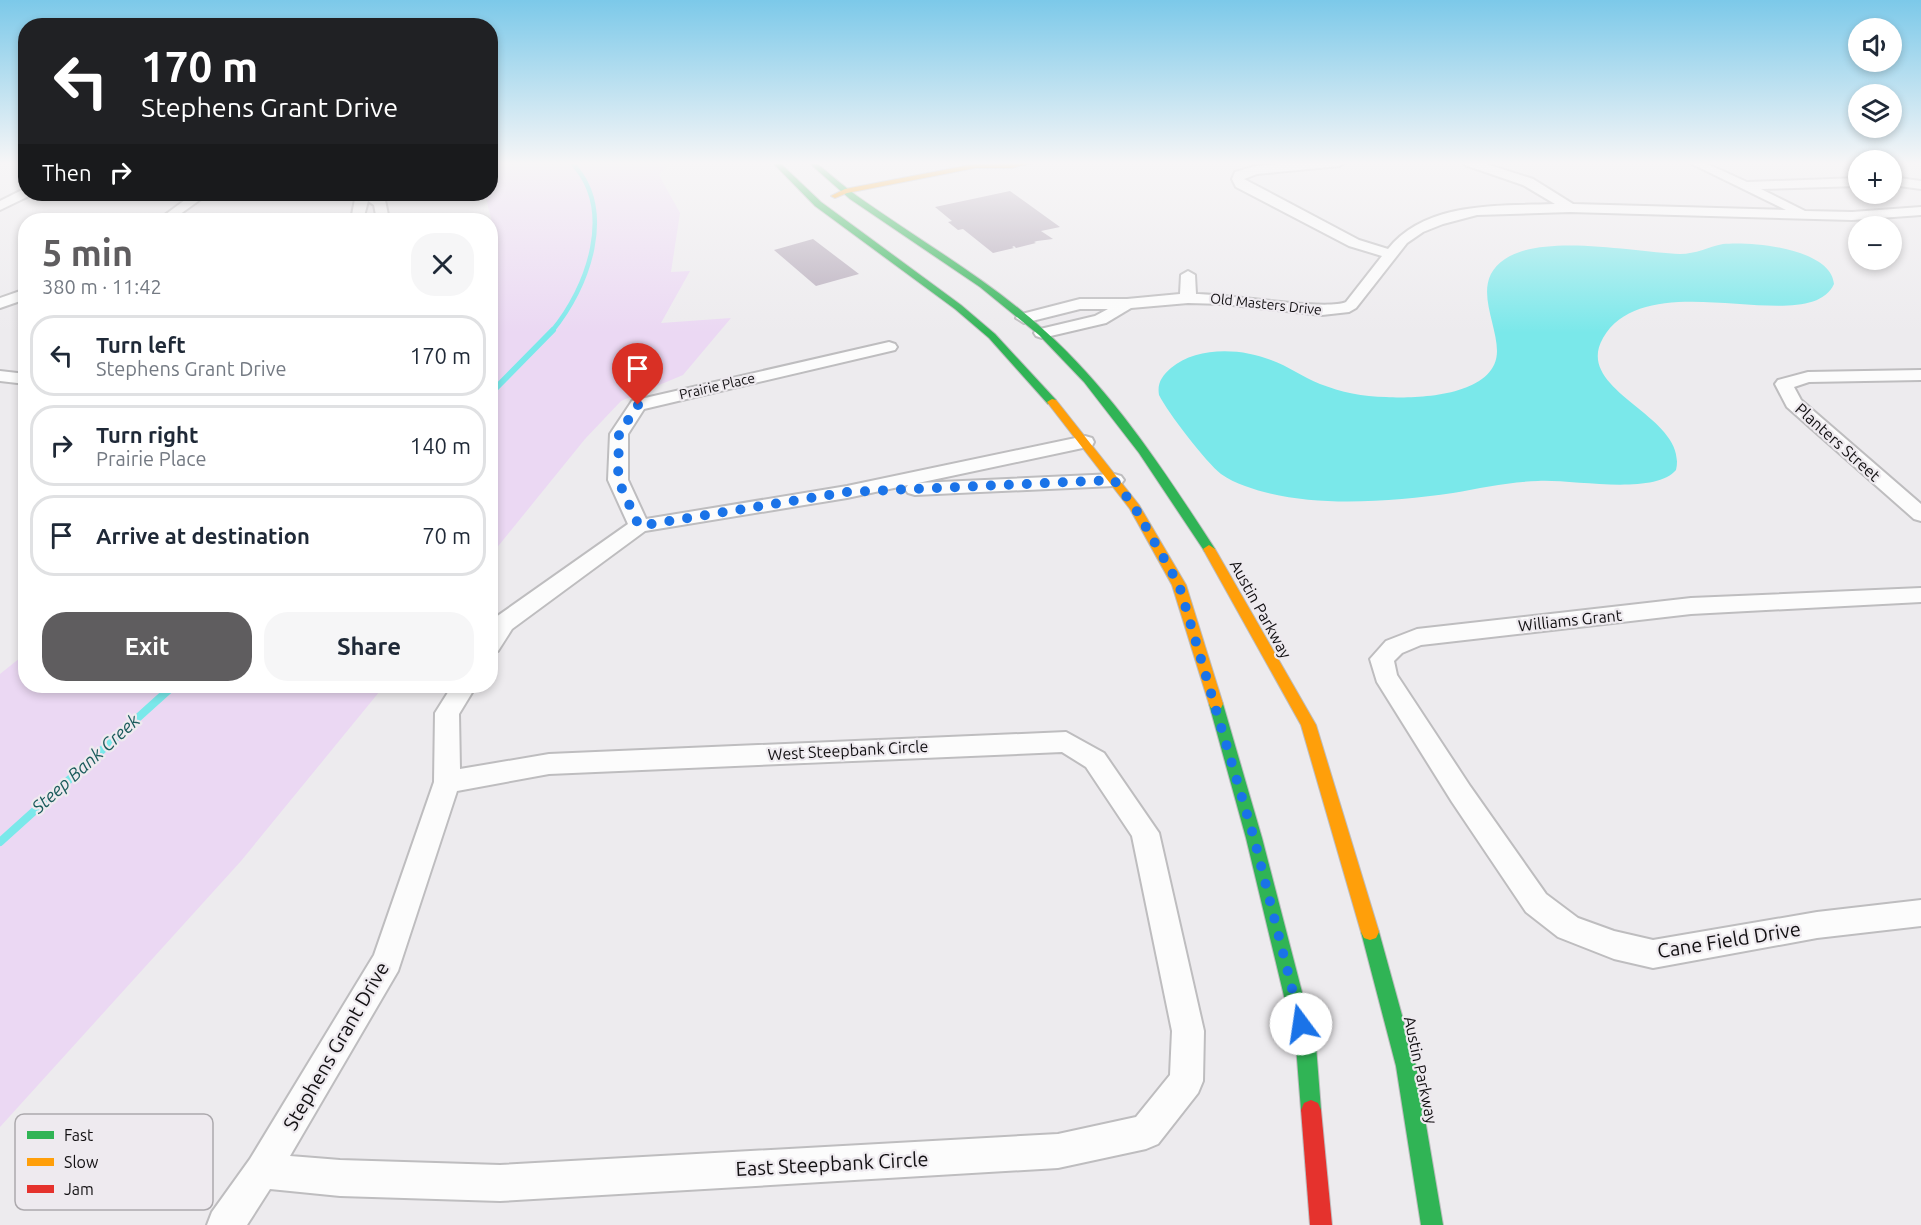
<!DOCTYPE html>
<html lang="en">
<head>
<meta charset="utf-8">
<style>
	:root { --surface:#fff; --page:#f6f6f7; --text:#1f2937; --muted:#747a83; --line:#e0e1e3; --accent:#5f5d5f }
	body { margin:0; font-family:Ubuntu,sans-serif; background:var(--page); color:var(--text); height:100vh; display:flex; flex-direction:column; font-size:22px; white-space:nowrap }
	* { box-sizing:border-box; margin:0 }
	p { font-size:20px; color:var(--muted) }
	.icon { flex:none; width:33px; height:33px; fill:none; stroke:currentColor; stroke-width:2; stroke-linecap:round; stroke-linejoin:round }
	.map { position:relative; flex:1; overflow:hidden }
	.details { position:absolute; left:18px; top:213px; width:480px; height:480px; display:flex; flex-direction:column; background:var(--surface); border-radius:24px; box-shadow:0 3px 9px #0003 }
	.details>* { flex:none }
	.top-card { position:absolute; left:18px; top:18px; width:480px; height:183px; border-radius:24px; box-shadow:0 3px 9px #0003; background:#202124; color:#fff; overflow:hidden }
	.tools { position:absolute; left:1848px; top:18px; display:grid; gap:12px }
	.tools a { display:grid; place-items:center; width:54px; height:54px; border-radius:50%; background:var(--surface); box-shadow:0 3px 9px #0003; font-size:30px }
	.pin { position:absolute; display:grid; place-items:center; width:51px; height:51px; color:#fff; margin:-62px -26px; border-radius:50% 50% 50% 0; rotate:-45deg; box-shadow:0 0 6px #0007 }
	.pin .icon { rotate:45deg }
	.me { position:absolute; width:66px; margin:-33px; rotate:346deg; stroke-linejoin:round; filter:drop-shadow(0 0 4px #0008) }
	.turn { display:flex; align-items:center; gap:21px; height:126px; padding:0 24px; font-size:27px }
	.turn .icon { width:78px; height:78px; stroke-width:2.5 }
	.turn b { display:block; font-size:42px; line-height:51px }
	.then { display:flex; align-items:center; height:57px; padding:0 24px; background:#0003; gap:12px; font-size:22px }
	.round { display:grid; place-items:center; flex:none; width:63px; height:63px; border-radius:24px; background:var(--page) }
	.summary { display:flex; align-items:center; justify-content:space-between; height:102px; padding:0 24px }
	h1 { font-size:36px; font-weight:700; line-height:45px; color:var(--accent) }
	.button { display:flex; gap:12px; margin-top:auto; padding:12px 24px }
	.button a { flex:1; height:69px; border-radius:24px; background:var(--accent); color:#fff; font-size:24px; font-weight:700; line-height:69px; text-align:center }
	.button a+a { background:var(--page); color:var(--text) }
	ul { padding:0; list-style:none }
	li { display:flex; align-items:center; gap:18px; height:81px; margin:0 12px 9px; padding:0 12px; border:3px solid var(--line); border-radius:24px }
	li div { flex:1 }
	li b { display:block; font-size:22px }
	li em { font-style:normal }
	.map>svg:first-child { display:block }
</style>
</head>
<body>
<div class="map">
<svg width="1921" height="1225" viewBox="0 0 1921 1225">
	<rect width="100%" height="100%" fill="#edebee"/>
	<g fill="#ebd8f3">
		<polygon points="491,162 670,162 659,175 680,213 671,272 690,271 661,323 731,318 683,375 621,401 585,439 491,555 491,218 485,194 490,194"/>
		<polygon points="25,654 26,686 384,686 241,861 0,1127 0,674"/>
	</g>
	<path fill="#7ae8ea" d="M1723 244C1750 241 1831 248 1834 284 1808 340 1648 261 1603 338 1572 392 1689 415 1676 470 1654 496 1571 479 1538 481 1509 482 1481 488 1453 493 1388 502 1307 509 1245 486 1236 483 1228 479 1221 474 1206 462 1168 413 1159 395 1157 383 1162 376 1171 368 1196 346 1242 348 1271 360 1288 366 1303 377 1320 384 1341 392 1363 397 1386 397 1417 399 1497 396 1497 351 1497 321 1470 282 1505 259 1544 233 1633 252 1680 254 1696 254 1708 247 1723 244Z"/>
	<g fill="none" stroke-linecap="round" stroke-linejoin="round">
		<path stroke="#7ae8ea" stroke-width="4.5" d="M552 331C588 288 617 209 571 162"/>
		<polyline stroke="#7ae8ea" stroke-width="6" points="490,394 553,330"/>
		<polyline stroke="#7ae8ea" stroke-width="8" points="0,842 173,686"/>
	</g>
	<g fill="#b7acbb">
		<polygon points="1010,191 1060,227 1041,231 1053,239 1037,241 1034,242 1036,243 1016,248 1014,246 1012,247 1014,248 993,253 963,229 958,230 948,222 952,221 935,207"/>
		<polygon points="813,239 859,274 816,286 774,250"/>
	</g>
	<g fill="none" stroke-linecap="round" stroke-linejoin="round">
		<g stroke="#bebdbf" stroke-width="4">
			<g id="street">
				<path d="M1304 162H1345L1339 166 1257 174 1244 179 1359 240 1388 249C1426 201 1500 206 1555 204L1523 185 1465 165 1463 162H1480L1533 179 1573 204 1786 210 1688 162H1703L1747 182 1858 178V186L1761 189 1805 211 1852 212 1921 207V215L1852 220 1570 212 1477 215 1443 224 1423 232 1407 243 1356 308 1349 312 1322 315 1224 304 1188 303 1131 308 1106 323 1042 338 1036 336 1034 333 1036 330 1095 316 1108 309H1080L1024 323 1016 318 1018 315 1080 299H1127L1180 294 1181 275 1188 271 1195 275 1196 294C1225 294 1326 311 1346 302L1382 256 1349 246 1236 187 1232 179 1235 172 1256 166Z"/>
				<polygon points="1892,177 1921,181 1921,189 1892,185"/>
				<polygon points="26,188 26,194 31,195 0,210 0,201"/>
				<polygon points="193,194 208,194 172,220 158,220"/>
				<polygon points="356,194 375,194 385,200 389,220 377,220 374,205 368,201 363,220 351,220"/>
				<polygon points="26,289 26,299 0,308 0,298"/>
				<polygon points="889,342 895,344 897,347 895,350 644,409 628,434 628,480 646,519 847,486 1085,436 1092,438 1094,442 1092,446 918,483 1114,474 1121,476 1124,480 1121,484 1114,486 915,495 908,493 905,489 908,485 847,498 645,531 512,629 498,651 490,653 490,626 496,617 628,524 608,480 610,434 632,401"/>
				<polygon points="1921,370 1921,380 1809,382 1794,387 1801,400 1921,504 1921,521 1914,519 1787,407 1775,384 1778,380 1808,372"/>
				<polygon points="0,371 26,374 26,384 0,381"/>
				<polygon points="1921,588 1921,602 1691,614 1421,645 1402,653 1394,661 1397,675 1470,786 1546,894 1578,918 1614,931 1653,940 1817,912 1921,900 1921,926 1817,938 1653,968 1614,959 1558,937 1526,912 1452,802 1377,682 1370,659 1386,641 1417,629 1691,598"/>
				<path d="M452 686H476L459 714 460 769 549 754 1066 732 1104 753 1159 833 1204 1031 1203 1081 1198 1093 1158 1144 1146 1149 1058 1168 500 1201 340 1196 270 1189 247 1225H207L212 1212 250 1159 374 955 434 782 435 713ZM1062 752 1086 767 1132 836 1172 1031 1170 1075 1136 1117 1058 1134 500 1165 340 1160 290 1156 398 971 457 791 549 774Z"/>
			</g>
		</g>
		<g stroke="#bebdbf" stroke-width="2">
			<g id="fast">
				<polygon points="772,162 779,162 821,202 961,305 995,334 1056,400 1056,404 1048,404 989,338 955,309 815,206"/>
				<path d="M808 162H815C829 173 843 186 857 196 920 241 988 279 1045 331 1114 393 1165 472 1215 549L1213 552H1205L1139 453 1084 382 1039 335 980 287 850 199Z"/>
				<polygon points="1216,699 1221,700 1223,704 1262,838 1316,1046 1321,1110 1318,1117 1311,1120 1304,1117 1301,1110 1296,1046 1246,838 1209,704 1211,700"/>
				<polygon points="1370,924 1376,926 1379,932 1416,1066 1443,1225 1421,1225 1396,1066 1361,932 1364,926"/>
			</g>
		</g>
		<g stroke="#bebdbf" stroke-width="2">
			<g id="slow">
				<polygon points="1022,162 1037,162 1011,168 975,168 847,193 835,198 831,196 845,189 975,164"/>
				<polygon points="1052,399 1056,400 1139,505 1186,585 1223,704 1221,708 1211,708 1209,704 1172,585 1130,509 1047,402"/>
				<polygon points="1209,545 1215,549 1316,725 1379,932 1376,938 1370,940 1364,938 1361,932 1301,725 1203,549"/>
			</g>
		</g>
		<g stroke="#bebdbf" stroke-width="2">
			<polygon id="jam" points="1311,1100 1318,1103 1321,1110 1332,1225 1310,1225 1301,1110 1304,1103"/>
		</g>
		<use href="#street" fill="#fcfcfc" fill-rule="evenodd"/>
		<use href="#fast" fill="#30b455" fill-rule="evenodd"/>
		<use href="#slow" fill="#ff9f0a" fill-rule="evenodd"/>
		<use href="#jam" fill="#e5322d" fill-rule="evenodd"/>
	</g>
	<linearGradient id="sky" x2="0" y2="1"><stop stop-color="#7cc9e9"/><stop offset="0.49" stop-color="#f7f6f7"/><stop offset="1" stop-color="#f7f6f7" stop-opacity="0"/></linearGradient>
	<rect width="1921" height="333" fill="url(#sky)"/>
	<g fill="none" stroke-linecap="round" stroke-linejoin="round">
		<polyline stroke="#1a73e8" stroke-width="10" stroke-dasharray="0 18" points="638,405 619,434 618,480 639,526 847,492 1114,480 1135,508 1179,585 1254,838 1301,1024"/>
	</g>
	<g text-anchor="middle" stroke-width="4.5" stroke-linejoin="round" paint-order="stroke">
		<g font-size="14" fill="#121012" stroke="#eeeaef">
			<text transform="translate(1266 304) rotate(6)" y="5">Old Masters Drive</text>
			<text transform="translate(717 386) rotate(-13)" y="5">Prairie Place</text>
		</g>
		<g font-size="16" fill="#121012" stroke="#eeeaef">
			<text transform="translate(1838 442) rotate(42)" y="6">Planters Street</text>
			<text transform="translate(1261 609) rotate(61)" y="6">Austin Parkway</text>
			<text transform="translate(1570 620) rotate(-6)" y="6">Williams Grant</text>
			<text transform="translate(848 750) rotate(-3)" y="6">West Steepbank Circle</text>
			<text transform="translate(1421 1070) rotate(78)" y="6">Austin Parkway</text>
		</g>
		<g font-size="18" font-style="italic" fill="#1a5b5b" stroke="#eeeaef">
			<text transform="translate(86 764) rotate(-42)" y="6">Steep Bank Creek</text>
		</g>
		<g font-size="20" fill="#121012" stroke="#eeeaef">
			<text transform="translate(1729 940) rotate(-9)" y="7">Cane Field Drive</text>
			<text transform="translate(336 1046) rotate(-60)" y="7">Stephens Grant Drive</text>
			<text transform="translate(832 1164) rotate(-3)" y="7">East Steepbank Circle</text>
		</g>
	</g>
	<rect x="15" y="1114" width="198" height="96" rx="9" fill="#eeeaef" stroke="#aca9ad" stroke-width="1.5"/>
	<rect x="27" y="1131" width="27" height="8" fill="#30b455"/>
	<rect x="27" y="1158" width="27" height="8" fill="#ff9f0a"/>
	<rect x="27" y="1185" width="27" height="8" fill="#e5322d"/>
	<g font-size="16" fill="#121012">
		<text x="64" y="1141">Fast</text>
		<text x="64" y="1168">Slow</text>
		<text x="64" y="1195">Jam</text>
	</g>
</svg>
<div class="tools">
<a><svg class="icon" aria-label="sound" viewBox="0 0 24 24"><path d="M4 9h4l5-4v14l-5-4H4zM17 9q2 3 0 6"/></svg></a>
<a><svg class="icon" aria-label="layers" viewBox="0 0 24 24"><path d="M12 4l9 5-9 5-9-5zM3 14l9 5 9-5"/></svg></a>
<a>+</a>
<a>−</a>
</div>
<div class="pin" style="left:638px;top:405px;background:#d93025"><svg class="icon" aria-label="arrive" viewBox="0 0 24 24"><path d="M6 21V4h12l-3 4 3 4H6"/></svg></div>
<svg class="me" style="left:1301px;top:1024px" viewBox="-20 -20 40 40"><circle r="19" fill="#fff"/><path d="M0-13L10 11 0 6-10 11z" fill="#1a73e8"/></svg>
<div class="top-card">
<div class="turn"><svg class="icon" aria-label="left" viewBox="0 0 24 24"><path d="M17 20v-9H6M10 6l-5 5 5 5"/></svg><div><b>170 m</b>Stephens Grant Drive</div></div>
<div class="then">Then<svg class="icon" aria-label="right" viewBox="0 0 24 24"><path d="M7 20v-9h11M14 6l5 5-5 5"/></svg></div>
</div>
<section class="details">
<div class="summary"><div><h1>5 min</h1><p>380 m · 11:42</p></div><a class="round"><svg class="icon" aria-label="close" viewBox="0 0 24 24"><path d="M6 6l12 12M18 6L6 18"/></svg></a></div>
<ul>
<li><svg class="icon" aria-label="left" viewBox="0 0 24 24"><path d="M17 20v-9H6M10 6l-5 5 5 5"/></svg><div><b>Turn left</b><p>Stephens Grant Drive</p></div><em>170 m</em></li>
<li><svg class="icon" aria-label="right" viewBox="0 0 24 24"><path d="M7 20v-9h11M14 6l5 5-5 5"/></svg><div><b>Turn right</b><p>Prairie Place</p></div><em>140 m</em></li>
<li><svg class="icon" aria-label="arrive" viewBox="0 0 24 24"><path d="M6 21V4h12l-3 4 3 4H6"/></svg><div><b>Arrive at destination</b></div><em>70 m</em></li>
</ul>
<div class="button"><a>Exit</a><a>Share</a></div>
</section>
</div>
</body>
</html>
